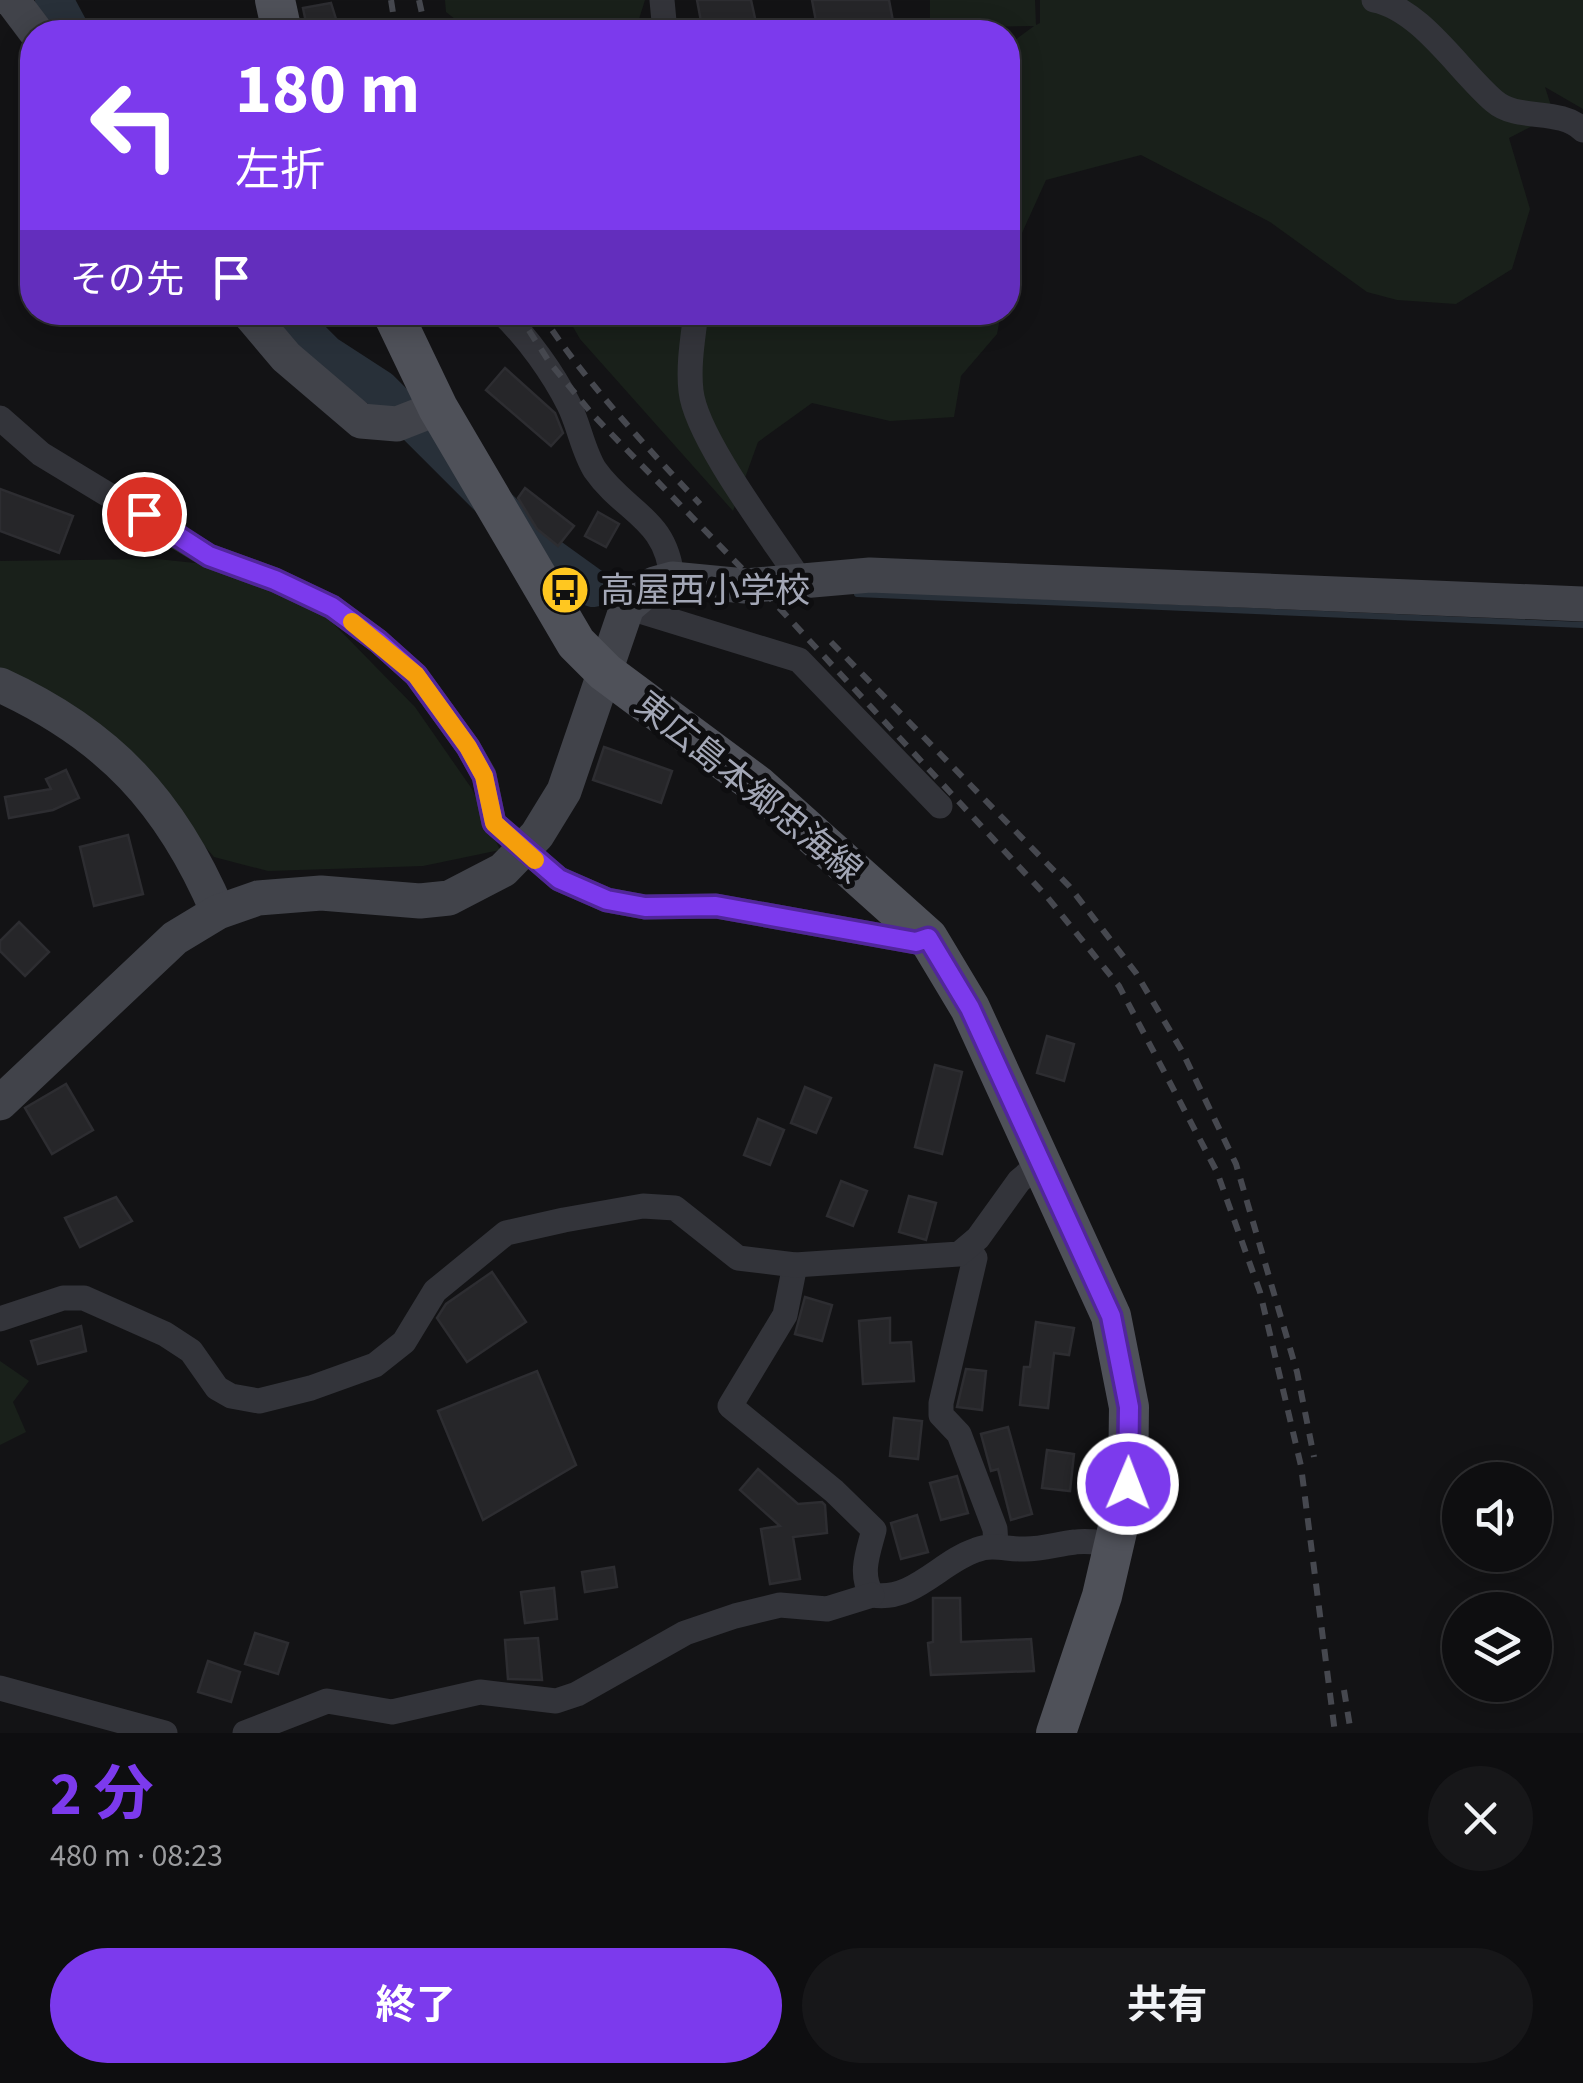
<!DOCTYPE html>
<html lang="ja">
<head>
<meta charset="utf-8">
<style>
	:root { --surface:#0e0e10; --page:#171719; --text:#f1f3f6; --muted:#9b9c9f; --line:#2e2e30; --accent:#7c3aed }
	body { margin:0; font-family:"Source Sans 3","Noto Sans JP",sans-serif; background:var(--page); color:var(--text); height:100vh; display:flex; flex-direction:column; font-size:38px; white-space:nowrap }
	* { box-sizing:border-box; margin:0 }
	p { font-size:32px; color:var(--muted) }
	.icon { flex:none; width:55px; height:55px; fill:none; stroke:currentColor; stroke-width:2; stroke-linecap:round; stroke-linejoin:round }
	.map { position:relative; height:1733px; overflow:hidden }
	.sheet { display:flex; flex-direction:column; background:var(--surface); flex:1 }
	.sheet>* { flex:none }
	.guide { position:absolute; left:20px; top:20px; width:1000px; height:305px; border-radius:40px; box-shadow:0 5px 25px #0003,0 0 0 2px var(--line); background:#7c3aed; color:#fff; overflow:hidden }
	.buttons { position:absolute; left:1442px; top:1462px; display:grid; gap:20px }
	.buttons a { display:grid; place-items:center; width:110px; height:110px; border-radius:50%; background:var(--surface); box-shadow:0 5px 25px #0003,0 0 0 2px var(--line); font-size:50px }
	.pin { position:absolute; display:grid; place-items:center; width:85px; height:85px; color:#fff; margin:-42px; border:5px solid #fff; border-radius:50%; box-shadow:0 2px 10px #0007 }
	.me { position:absolute; width:110px; margin:-55px; rotate:1deg; stroke-linejoin:round; filter:drop-shadow(0 0 8px #0008) }
	.turn { display:flex; align-items:center; gap:35px; height:210px; padding:0 50px; font-size:45px }
	.turn .icon { width:130px; height:130px; stroke-width:2.5 }
	.turn b { display:block; font-size:70px; line-height:85px }
	.then { display:flex; align-items:center; height:95px; padding:0 50px; background:#0003; gap:20px; font-size:38px }
	.round { display:grid; place-items:center; flex:none; width:105px; height:105px; border-radius:52px; background:var(--page) }
	.overview { display:flex; align-items:center; justify-content:space-between; height:170px; padding:0 50px }
	h1 { font-size:60px; font-weight:700; line-height:75px; color:var(--accent) }
	.action { display:flex; gap:20px; margin-top:auto; padding:20px 50px }
	.action a { flex:1; height:115px; border-radius:60px; background:var(--accent); color:#fff; font-size:40px; font-weight:700; line-height:115px; text-align:center }
	.action a+a { background:var(--page); color:var(--text) }
	.map>svg:first-child { display:block }
</style>
</head>
<body>
<div class="map">
<svg width="1583" height="1733" viewBox="0 0 1583 1733">
	<rect width="100%" height="100%" fill="#131315"/>
	<g fill="#19201a">
		<polygon points="445,0 645,0 639,19 618,32 471,32 446,12"/>
		<polygon points="930,0 1035,0 1036,25 1040,23 1040,0 1583,0 1583,109 1545,87 1554,115 1509,138 1530,209 1512,269 1456,304 1397,300 1367,292 1270,222 1141,155 1046,180 1017,244 1008,285 1008,45 1034,26 930,28"/>
		<polygon points="565,313 1001,313 997,334 961,376 954,417 890,421 812,403 758,442 733,511 580,339"/>
		<polygon points="157,559 242,568 326,616 415,707 472,789 500,850 423,866 268,871 214,857 114,741 0,673 0,561"/>
		<polygon points="0,1361 29,1381 13,1402 26,1432 0,1445"/>
	</g>
	<g fill="none" stroke-linecap="round" stroke-linejoin="round">
		<polyline stroke="#283039" stroke-width="6" points="857,594 1583,625"/>
		<g stroke="#283039" stroke-width="38">
			<polyline points="54,0 71,32"/>
			<polyline points="284,312 326,354 380,389 543,552 593,588"/>
		</g>
	</g>
	<g fill="#262629" stroke="#2d2d31" stroke-width="2.5">
		<polygon points="697,0 751,0 758,32 703,32"/>
		<polygon points="812,0 889,0 895,32 818,32"/>
		<polygon points="331,3 340,32 308,32 303,8"/>
		<polygon points="505,368 555,413 563,433 551,446 486,390"/>
		<polygon points="525,488 574,526 558,546 537,529 518,498"/>
		<polygon points="0,489 73,516 59,553 0,531"/>
		<polygon points="598,512 619,524 606,547 585,536"/>
		<polygon points="604,747 672,771 661,803 593,780"/>
		<polygon points="66,770 79,798 53,810 9,818 5,797 51,789 46,779"/>
		<polygon points="128,835 143,894 94,906 80,847"/>
		<polygon points="19,922 49,952 25,976 0,951 0,941"/>
		<polygon points="1047,1036 1074,1044 1064,1081 1037,1073"/>
		<polygon points="935,1065 962,1072 942,1154 915,1147"/>
		<polygon points="66,1084 93,1130 52,1154 25,1108"/>
		<polygon points="805,1087 831,1098 816,1133 791,1123"/>
		<polygon points="758,1119 784,1130 770,1165 744,1155"/>
		<polygon points="841,1181 867,1191 853,1226 827,1216"/>
		<polygon points="909,1196 936,1203 926,1240 899,1232"/>
		<polygon points="116,1197 132,1221 80,1247 65,1218"/>
		<polygon points="492,1272 526,1322 467,1362 437,1318 446,1304"/>
		<polygon points="805,1297 832,1305 822,1341 795,1334"/>
		<polygon points="890,1318 890,1343 911,1342 914,1381 863,1384 859,1321"/>
		<polygon points="1036,1322 1074,1328 1069,1355 1054,1353 1048,1408 1020,1405 1024,1367 1030,1367"/>
		<polygon points="81,1326 86,1351 38,1364 31,1341"/>
		<polygon points="966,1369 986,1371 982,1410 957,1407"/>
		<polygon points="537,1371 576,1465 483,1520 438,1411"/>
		<polygon points="894,1418 922,1421 918,1459 890,1456"/>
		<polygon points="1008,1427 1032,1514 1011,1520 998,1469 991,1471 981,1434"/>
		<polygon points="1047,1450 1074,1454 1070,1491 1042,1488"/>
		<polygon points="758,1469 798,1504 822,1502 825,1505 827,1533 793,1537 800,1579 770,1584 761,1529 780,1526 740,1490"/>
		<polygon points="957,1476 968,1513 941,1520 930,1483"/>
		<polygon points="917,1515 928,1552 901,1559 891,1523"/>
		<polygon points="614,1567 617,1587 585,1592 582,1572"/>
		<polygon points="554,1588 557,1619 525,1623 521,1592"/>
		<polygon points="933,1598 960,1598 961,1642 1031,1639 1034,1671 931,1675 928,1643 933,1642"/>
		<polygon points="255,1633 288,1643 278,1674 245,1664"/>
		<polygon points="538,1638 542,1680 508,1679 505,1640"/>
		<polygon points="208,1661 240,1672 231,1702 198,1692"/>
	</g>
	<g fill="none" stroke-linecap="round" stroke-linejoin="round">
		<g stroke="#33343a" stroke-width="25">
			<polyline points="662,0 665,32"/>
			<path d="M1374 0C1421 9 1459 71 1494 101 1518 122 1559 107 1583 130"/>
			<path d="M501 312C528 338 553 373 569 405 579 425 583 451 595 470 625 513 667 518 672 579"/>
			<path d="M696 312C693 338 688 365 691 391 696 438 772 537 800 580"/>
			<polyline points="0,418 41,454 209,556 275,580 332,607 378,641 416,675 468,747 484,775 494,823 559,879 607,900 645,907 716,906 916,942 928,938"/>
			<polyline points="627,607 799,660 940,806"/>
			<polyline points="968,1249 975,1258 941,1403 941,1415 959,1434 995,1529 996,1546"/>
			<path d="M795 1265 785 1315 730 1406 834 1491 874 1530C868 1553 859 1574 872 1595 913 1602 940 1562 976 1550 992 1544 1005 1549 1022 1549 1040 1550 1057 1544 1075 1542 1088 1540 1101 1543 1114 1543"/>
			<polyline points="0,1319 63,1298 84,1298 165,1334 191,1351 217,1388 231,1396 259,1401 311,1388 375,1365 404,1342 435,1291 506,1233 564,1220 643,1206 675,1208 738,1258 795,1265 959,1254 978,1238 1019,1181 1040,1163"/>
			<polyline points="0,1688 165,1733"/>
			<polyline points="245,1733 327,1701 392,1712 480,1692 556,1701 577,1694 685,1633 735,1616 780,1605 827,1609 872,1595"/>
		</g>
		<g stroke="#41434a" stroke-width="35">
			<polyline points="12,0 36,32"/>
			<polyline points="248,312 286,357 361,421 397,424 438,408"/>
			<path d="M0 685C109 735 171 802 218 912"/>
			<polyline points="0,1103 175,938 218,912 258,898 321,893 420,901 449,898 503,870 537,835 564,791 627,607 654,584 672,579 745,586 870,575 1583,604"/>
		</g>
		<g stroke="#4f5159" stroke-width="40">
			<polyline points="275,0 282,32"/>
			<polyline points="392,312 438,408 576,643 605,672 757,785 928,938 970,1008 1111,1316 1129,1407 1128,1484 1102,1596 1056,1733"/>
		</g>
		<g stroke="#46484f" stroke-width="6" stroke-dasharray="12 10" stroke-linecap="butt">
			<polyline points="391,0 396,32"/>
			<polyline points="419,0 426,32"/>
			<polyline points="517,312 550,363 593,415 758,585 1048,898 1119,986 1217,1172 1260,1292 1301,1466 1335,1733"/>
			<path d="M540 312C586 383 643 443 700 504"/>
			<polyline points="831,642 1069,886 1136,973 1182,1051 1236,1164 1297,1372 1314,1457"/>
			<polyline points="1344,1690 1351,1733"/>
		</g>
	</g>
	<g fill="none" stroke-linecap="round" stroke-linejoin="round">
		<g stroke="#51269a" stroke-width="25">
			<polyline id="route" points="144,514 209,556 275,580 332,607 378,641 416,675 468,747 484,776 494,823 559,879 607,900 645,907 716,906 916,942 928,938 970,1008 1111,1316 1129,1407 1128,1484"/>
		</g>
		<use href="#route" stroke="#7c3aed" stroke-width="18"/>
		<polyline stroke="#f59e0b" stroke-width="18" points="352,622 416,675 468,747 484,776 494,823 535,860"/>
	</g>
	<defs>
		<g id="bus-disc" transform="scale(2.5)"><circle r="9.5" fill="#ffc720" stroke="#0e0e10"/><path d="M-5-6H5V4H4V6H2V4H-2V6H-4V4H-5ZM-3.5-4V0h7V-4ZM-3.5 1.2v1.5H-2V1.2ZM2 1.2v1.5H3.5V1.2Z" fill="#111"/></g>
	</defs>
	<g fill-rule="evenodd">
		<use href="#bus-disc" x="565" y="590"/>
	</g>
	<g text-anchor="middle" stroke-width="10" stroke-linejoin="round" paint-order="stroke">
		<g font-size="35" fill="#a3a7b6" stroke="#0e0e10" text-anchor="start">
			<text x="600" y="602">高屋西小学校</text>
		</g>
		<g font-size="35" fill="#a3a7b6" stroke="#0e0e10">
			<text transform="translate(749 787) rotate(39)" y="12">東広島本郷忠海線</text>
		</g>
	</g>
</svg>
<div class="buttons">
<a><svg class="icon" aria-label="sound" viewBox="0 0 24 24"><path d="M4 9h4l5-4v14l-5-4H4zM17 9q2 3 0 6"/></svg></a>
<a><svg class="icon" aria-label="layers" viewBox="0 0 24 24"><path d="M12 4l9 5-9 5-9-5zM3 14l9 5 9-5"/></svg></a>
</div>
<div class="pin" style="left:144px;top:514px;background:#d93025"><svg class="icon" aria-label="arrive" viewBox="0 0 24 24"><path d="M6 21V4h12l-3 4 3 4H6"/></svg></div>
<svg class="me" style="left:1128px;top:1484px" viewBox="-20 -20 40 40"><circle r="17" fill="#7c3aed" stroke="#fff" stroke-width="3"/><path d="M0-11L8 9 0 5-8 9z" fill="#fff"/></svg>
<div class="guide">
<div class="turn"><svg class="icon" aria-label="left" viewBox="0 0 24 24"><path d="M17 20v-9H6M10 6l-5 5 5 5"/></svg><div><b>180 m</b>左折</div></div>
<div class="then">その先<svg class="icon" aria-label="arrive" viewBox="0 0 24 24"><path d="M6 21V4h12l-3 4 3 4H6"/></svg></div>
</div>
</div>
<section class="sheet">
<div class="overview"><div><h1>2 分</h1><p>480 m · 08:23</p></div><a class="round"><svg class="icon" aria-label="close" viewBox="0 0 24 24"><path d="M6 6l12 12M18 6L6 18"/></svg></a></div>
<div class="action"><a>終了</a><a>共有</a></div>
</section>
</body>
</html>
